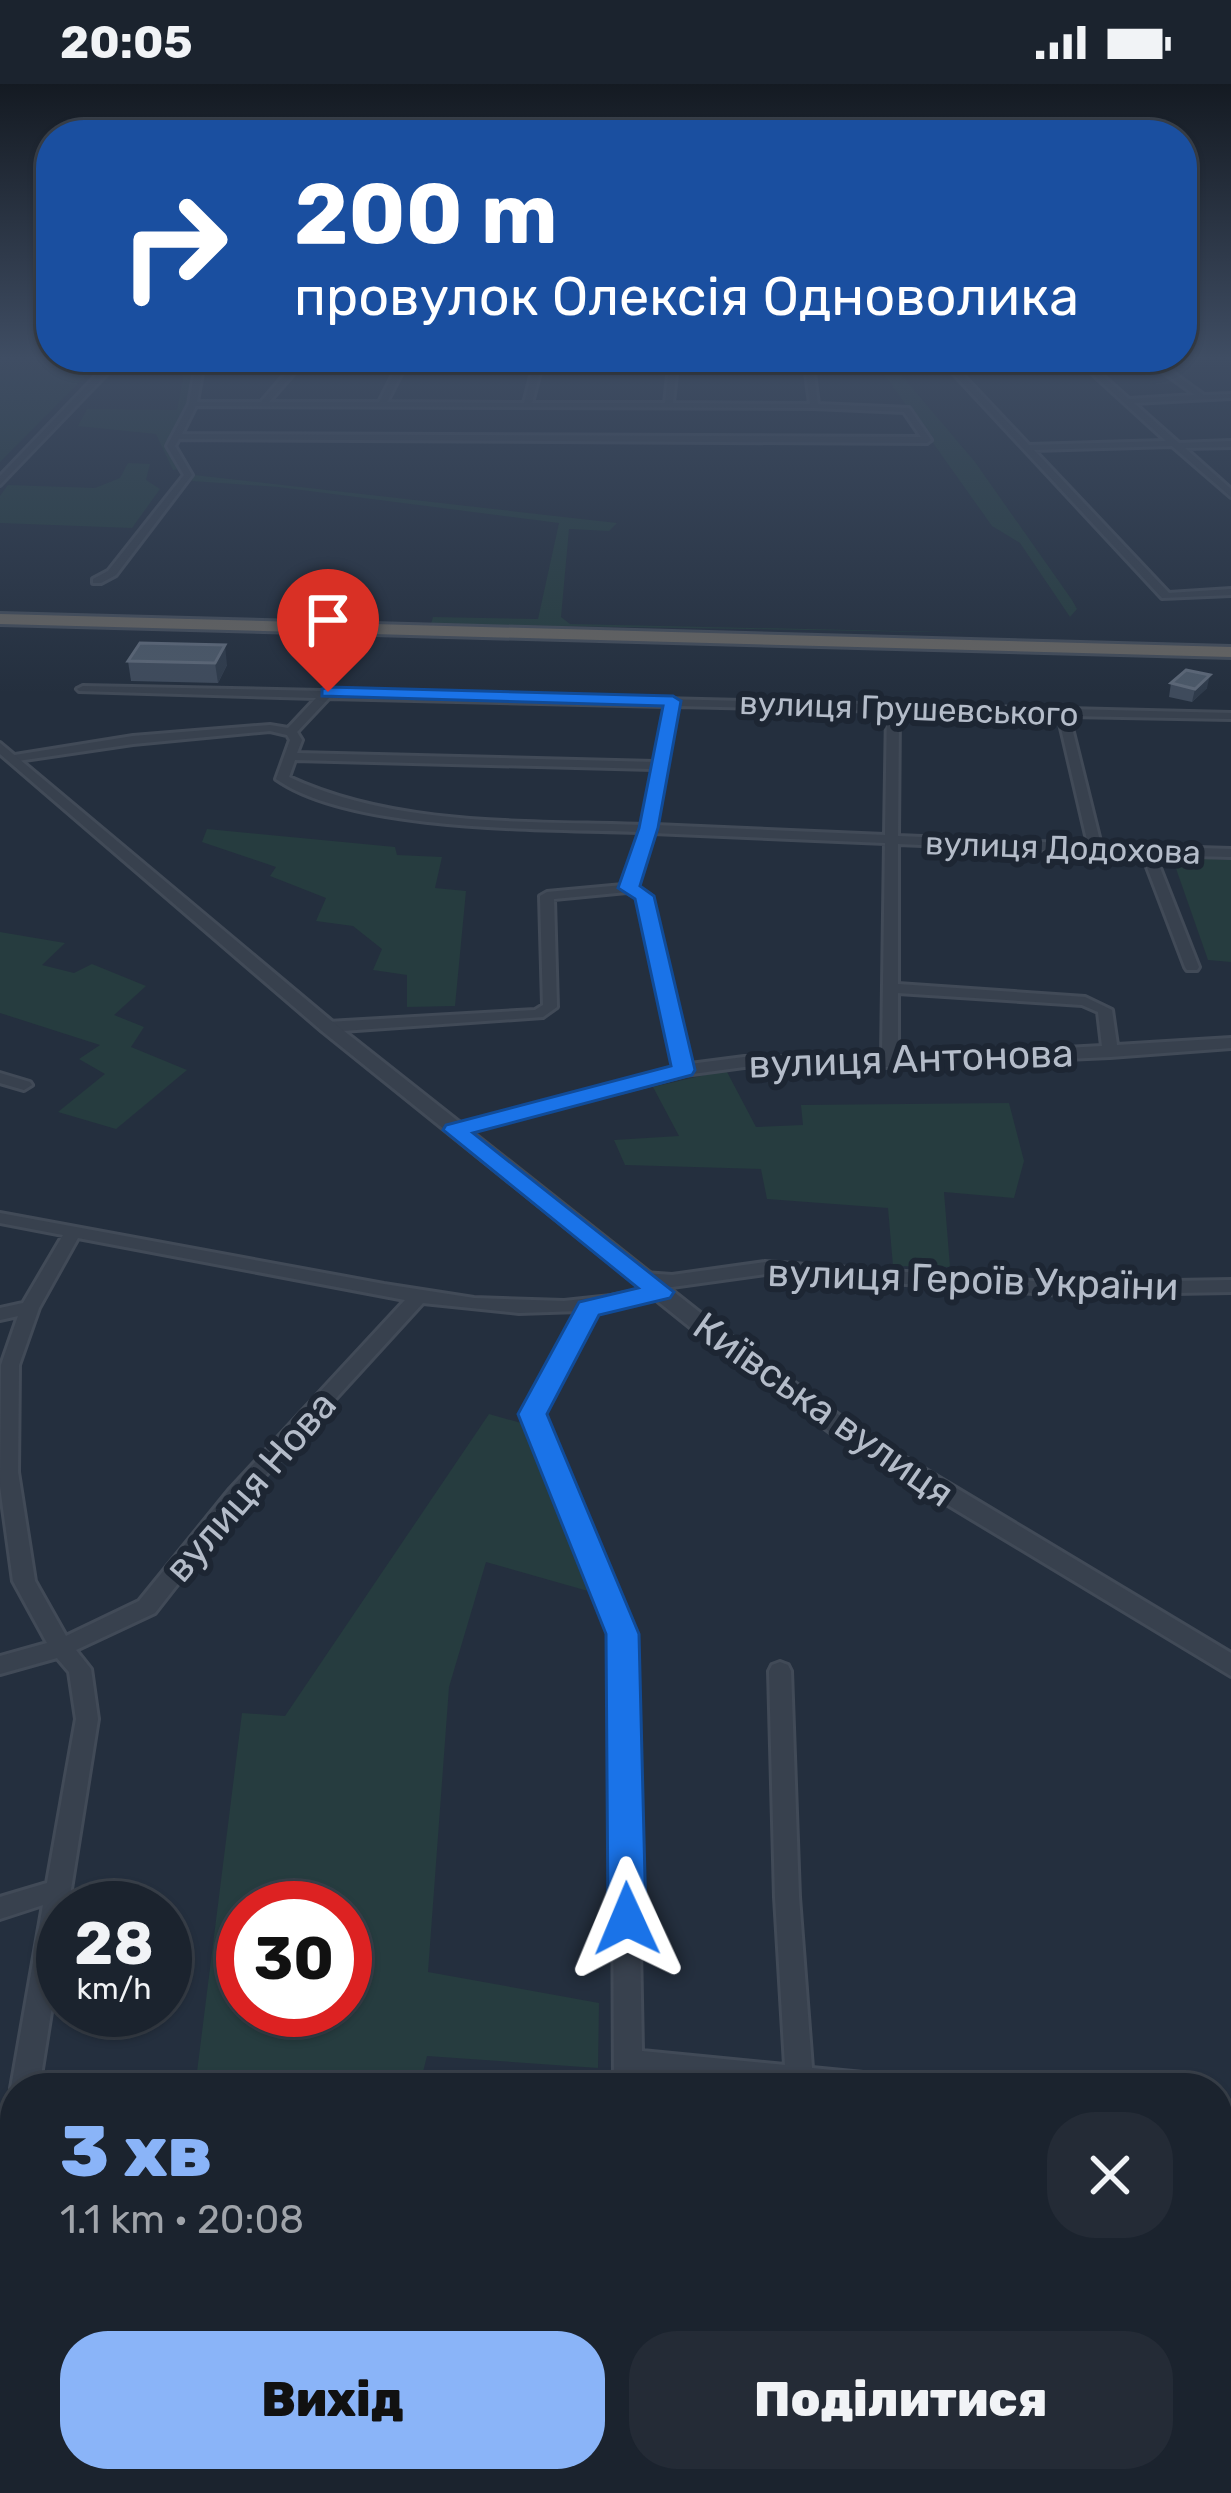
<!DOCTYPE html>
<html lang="uk">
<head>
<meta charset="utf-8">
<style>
	:root { --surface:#1b232e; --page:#242b36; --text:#f1f3f6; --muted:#a0a4aa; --line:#39404a; --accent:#8ab4f8 }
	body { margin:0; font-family:Rubik,sans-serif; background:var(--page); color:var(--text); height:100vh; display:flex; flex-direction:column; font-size:45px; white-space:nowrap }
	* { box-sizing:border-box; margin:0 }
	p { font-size:39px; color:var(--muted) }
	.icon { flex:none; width:66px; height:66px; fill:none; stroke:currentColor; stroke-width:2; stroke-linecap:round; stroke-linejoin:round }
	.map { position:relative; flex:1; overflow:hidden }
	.side { position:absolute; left:0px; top:1989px; width:1233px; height:420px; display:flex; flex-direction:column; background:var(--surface); border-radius:48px 48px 0 0; box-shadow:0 3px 9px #0004,0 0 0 3px var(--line) }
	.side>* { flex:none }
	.top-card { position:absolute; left:36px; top:36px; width:1161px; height:252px; border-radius:48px; box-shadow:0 3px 9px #0004,0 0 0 3px var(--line); background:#1a4fa0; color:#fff; overflow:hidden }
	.speed { position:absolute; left:36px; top:1797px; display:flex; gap:24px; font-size:60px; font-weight:700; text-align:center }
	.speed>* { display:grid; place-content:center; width:156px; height:156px; border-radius:50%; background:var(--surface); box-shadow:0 3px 9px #0004,0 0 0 3px var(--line); line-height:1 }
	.speed small { font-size:30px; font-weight:400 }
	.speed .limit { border:18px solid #d22; background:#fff; color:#111 }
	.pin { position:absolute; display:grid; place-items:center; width:102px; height:102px; color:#fff; margin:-123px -51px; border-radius:50% 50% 50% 0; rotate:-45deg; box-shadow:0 0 12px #0007 }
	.pin .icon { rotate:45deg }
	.me { position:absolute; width:132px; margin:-66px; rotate:359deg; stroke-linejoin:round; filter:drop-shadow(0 0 9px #0008) }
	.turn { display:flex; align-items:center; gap:42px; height:252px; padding:0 60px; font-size:54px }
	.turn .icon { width:156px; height:156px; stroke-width:2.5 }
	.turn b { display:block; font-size:84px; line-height:102px }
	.round { display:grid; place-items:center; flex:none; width:126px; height:126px; border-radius:48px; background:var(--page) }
	.overview { display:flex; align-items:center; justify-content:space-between; height:204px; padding:0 60px }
	h1 { font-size:72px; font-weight:800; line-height:90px; color:var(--accent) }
	.primary-button { display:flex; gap:24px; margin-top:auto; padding:24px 60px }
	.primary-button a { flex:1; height:138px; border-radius:48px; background:var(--accent); color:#111; font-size:48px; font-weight:800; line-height:138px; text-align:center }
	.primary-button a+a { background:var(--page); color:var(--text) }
	.status { display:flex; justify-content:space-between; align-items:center; height:84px; padding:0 60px; background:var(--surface); direction:ltr }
	.status svg { height:33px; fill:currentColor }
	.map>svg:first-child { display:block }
</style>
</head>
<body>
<div class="status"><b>20:05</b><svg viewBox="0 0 49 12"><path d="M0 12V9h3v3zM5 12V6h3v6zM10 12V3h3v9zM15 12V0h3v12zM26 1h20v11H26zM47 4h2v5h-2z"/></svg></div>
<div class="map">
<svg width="1231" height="2409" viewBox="0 0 1231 2409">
	<rect width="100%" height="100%" fill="#242f3e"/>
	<g fill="#263c3f" fill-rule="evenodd">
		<polygon points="0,272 104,273 0,378"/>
		<polygon points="187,273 199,273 189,319 167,364 179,385 173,386 156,350 78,342 87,325 177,326"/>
		<polygon points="872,273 886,273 975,378 1072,516 1077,525 1070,533 1020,459 992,442"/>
		<polygon points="128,379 150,380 146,396 160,405 132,444 0,439 0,412 8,401 95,404 120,394"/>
		<polygon points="194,391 617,439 609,447 569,445 561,533 570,540 990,549 431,540 433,533 538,535 559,439 278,403 192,397"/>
		<polygon points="207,745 395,763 397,771 442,773 435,804 466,807 455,922 407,923 407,891 373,886 382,865 353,842 316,837 326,814 270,792 276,783 202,758"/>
		<polygon points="1172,773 1231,776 1231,878 1208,876"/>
		<polygon points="0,848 65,859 42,881 74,889 92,880 146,902 114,931 144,943 131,963 187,986 116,1045 58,1028 105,990 79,975 100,961 0,929"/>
		<polygon points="726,986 756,1043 803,1041 801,1021 1009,1019 1024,1077 1014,1114 944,1108 950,1183 893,1182 888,1124 767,1115 761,1085 625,1081 614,1056 679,1052 653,1003"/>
		<path d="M489 1330 521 1339 588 1507 486 1478 449 1603 428 1888 599 1919 598 1984 427 1972 419 2004H195L242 1629 285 1632ZM243 1824H345V1926H243Z"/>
	</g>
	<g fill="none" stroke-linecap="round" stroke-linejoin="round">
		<g stroke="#414a57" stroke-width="6">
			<g id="minor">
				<path d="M197 273H205L197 318H261L300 273H308L269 318H379L402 273H410L387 318 524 319 536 273H544L532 319H665L670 273H678L673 319 810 320 804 273H812L818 320 909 324 931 356 927 359 179 355 175 362 192 391 116 491 101 499H93V495L108 487 184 391 167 362 189 320ZM196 322 814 324 904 328 921 353 182 350Z"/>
				<polygon points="938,273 946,273 1029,361 1166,357 1074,273 1082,273 1129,315 1195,311 1142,273 1151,273 1204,311 1231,310 1231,314 1134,319 1179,359 1231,357 1231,363 1185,364 1231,405 1231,413 1172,362 1034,366 1169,509 1231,505 1231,511 1162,514"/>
				<path d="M83 602 322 607 328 605 333 607 1231 629V635L1069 632 1101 761 1231 765V773L1155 771 1199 883 1197 886H1187L1185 883 1142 770 898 760V900L1085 913 1112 926 1117 961 1231 954V964L1110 973 890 983H744L685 991 461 1049H449L447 1046 449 1043 676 983 638 814 627 808 554 815 557 923 543 933 328 948 320 943 328 938 535 926 543 921 540 812 547 808 623 801 640 748C547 745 351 748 276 695L290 656 287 651 270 647 133 660 11 678V672L15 671 133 652 270 641 288 644 316 614 79 607 77 605ZM329 614 666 622 655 678 297 669 302 656 297 648ZM678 622 887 627 885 751 655 741ZM899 628 1058 631 1088 760 898 752ZM295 676 653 685 642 741C526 737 396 743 289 693ZM653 749 885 759 882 973H744L690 980 651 812 636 802ZM898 909 1082 921 1098 928 1102 962 898 973Z"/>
				<polygon points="0,989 30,998 32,1001 24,1006 0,999"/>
				<path d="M0 1129 384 1200 474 1214 564 1217 611 1212 660 1202 666 1204 669 1208 666 1212 598 1225 543 1330 634 1550 642 1967 785 1981 775 1813 769 1587 772 1581 780 1578 788 1581 791 1587 799 1813 812 1984 884 1991 894 1995 898 2004H760L642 1992V2004H614L612 1550 523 1330 579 1227 519 1229 423 1219 244 1415 155 1529 76 1566 91 1585 98 1635 68 1824H63V1853L39 2004H15V2012L11 2004 43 1821 0 1835V1813L47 1799 76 1635 69 1588 57 1574 0 1590V1572L47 1559 13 1497 0 1402 1 1281 18 1232 0 1236V1224L23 1219 63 1151 0 1139ZM78 1154 405 1216 230 1405 139 1517 66 1552 35 1497 18 1388 19 1281 39 1224Z"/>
				<polygon points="765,1178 1062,1199 1231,1196 1231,1208 1062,1211 765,1190 672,1203 644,1201 635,1195 644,1189 672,1191"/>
				<polygon points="15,2054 15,2160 10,2174 0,2178 0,2074 5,2057"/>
				<polygon points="0,2312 15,2319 15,2353 0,2346"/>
				<polygon points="1231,2336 1231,2366 1218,2372 1218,2340"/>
				<polygon points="73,2394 115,2394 125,2409 83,2409"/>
				<polygon points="1105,2394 1149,2394 1144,2405 1138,2409 1094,2409 1099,2398"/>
			</g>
		</g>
		<g stroke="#414a57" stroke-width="6">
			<g id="tertiary">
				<polygon points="114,273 123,273 0,401 0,392"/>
				<polygon points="0,659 334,939 717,1242 858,1345 1231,1569 1231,1592 842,1357 701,1252 322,947 0,670"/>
			</g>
		</g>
		<g stroke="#434c59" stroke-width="6">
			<polygon id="trunk" points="0,530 1231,563 1231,573 0,540"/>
		</g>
		<use href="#minor" fill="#38414e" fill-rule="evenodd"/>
		<use href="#tertiary" fill="#38414e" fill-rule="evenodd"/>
		<use href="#trunk" fill="#656462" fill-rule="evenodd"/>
	</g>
	<g fill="#3f4b5c">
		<polygon points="140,559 227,581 218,599 131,597 128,577"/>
		<polygon points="1171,599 1207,604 1192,618 1169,613"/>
	</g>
	<g fill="#2f3b4b">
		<polygon points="225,561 227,581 218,599 215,579"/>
		<polygon points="1210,591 1207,604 1192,618 1195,605"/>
	</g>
	<g fill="#4b5868" stroke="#5c6777" stroke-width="3">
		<polygon points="140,559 225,561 215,579 128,577"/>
		<polygon points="1186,586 1210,591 1195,605 1171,599"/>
	</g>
	<linearGradient id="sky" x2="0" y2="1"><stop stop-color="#141a22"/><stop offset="0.45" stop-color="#3f4d63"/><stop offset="1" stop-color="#3f4d63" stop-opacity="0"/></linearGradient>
	<rect width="1231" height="609" fill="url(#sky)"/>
	<polygon fill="#1a73e8" stroke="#114b97" stroke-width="3" points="328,603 673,612 681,617 658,744 640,802 654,812 695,986 692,991 473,1049 674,1208 670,1214 599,1231 547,1330 639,1550 646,1835 640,1847 627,1852 613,1847 608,1835 606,1550 518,1330 579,1218 638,1204 443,1046 446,1041 671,982 635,815 618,804 639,744 663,622 322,612 322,605"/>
	<g text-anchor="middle" stroke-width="12" stroke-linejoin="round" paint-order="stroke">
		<g font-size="33" fill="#b4bcc9" stroke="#1d2633">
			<text transform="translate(909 624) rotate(2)" y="12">вулиця Грушевського</text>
			<text transform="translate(1063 763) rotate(2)" y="12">вулиця Додохова</text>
		</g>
		<g font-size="39" fill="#b4bcc9" stroke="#1d2633">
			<text transform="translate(911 974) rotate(-2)" y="14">вулиця Антонова</text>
			<text transform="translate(973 1195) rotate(2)" y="14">вулиця Героїв України</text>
			<text transform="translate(824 1325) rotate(35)" y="14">Київська вулиця</text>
			<text transform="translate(250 1402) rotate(-49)" y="14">вулиця Нова</text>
		</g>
	</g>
</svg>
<div class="speed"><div>28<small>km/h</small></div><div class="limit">30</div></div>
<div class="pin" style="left:328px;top:608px;background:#d93025"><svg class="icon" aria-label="arrive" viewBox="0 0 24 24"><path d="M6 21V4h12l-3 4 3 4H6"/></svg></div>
<svg class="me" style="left:627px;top:1835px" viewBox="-20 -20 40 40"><path d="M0-17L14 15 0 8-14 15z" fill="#1a73e8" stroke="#fff" stroke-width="4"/></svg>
<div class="top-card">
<div class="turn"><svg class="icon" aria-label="right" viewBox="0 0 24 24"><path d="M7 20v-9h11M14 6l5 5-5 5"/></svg><div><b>200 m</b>провулок Олексія Одноволика</div></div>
</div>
<section class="side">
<div class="overview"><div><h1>3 хв</h1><p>1.1 km · 20:08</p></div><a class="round"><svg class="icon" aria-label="close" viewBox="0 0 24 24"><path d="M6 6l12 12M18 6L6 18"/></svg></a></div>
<div class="primary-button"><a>Вихід</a><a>Поділитися</a></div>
</section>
</div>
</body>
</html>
